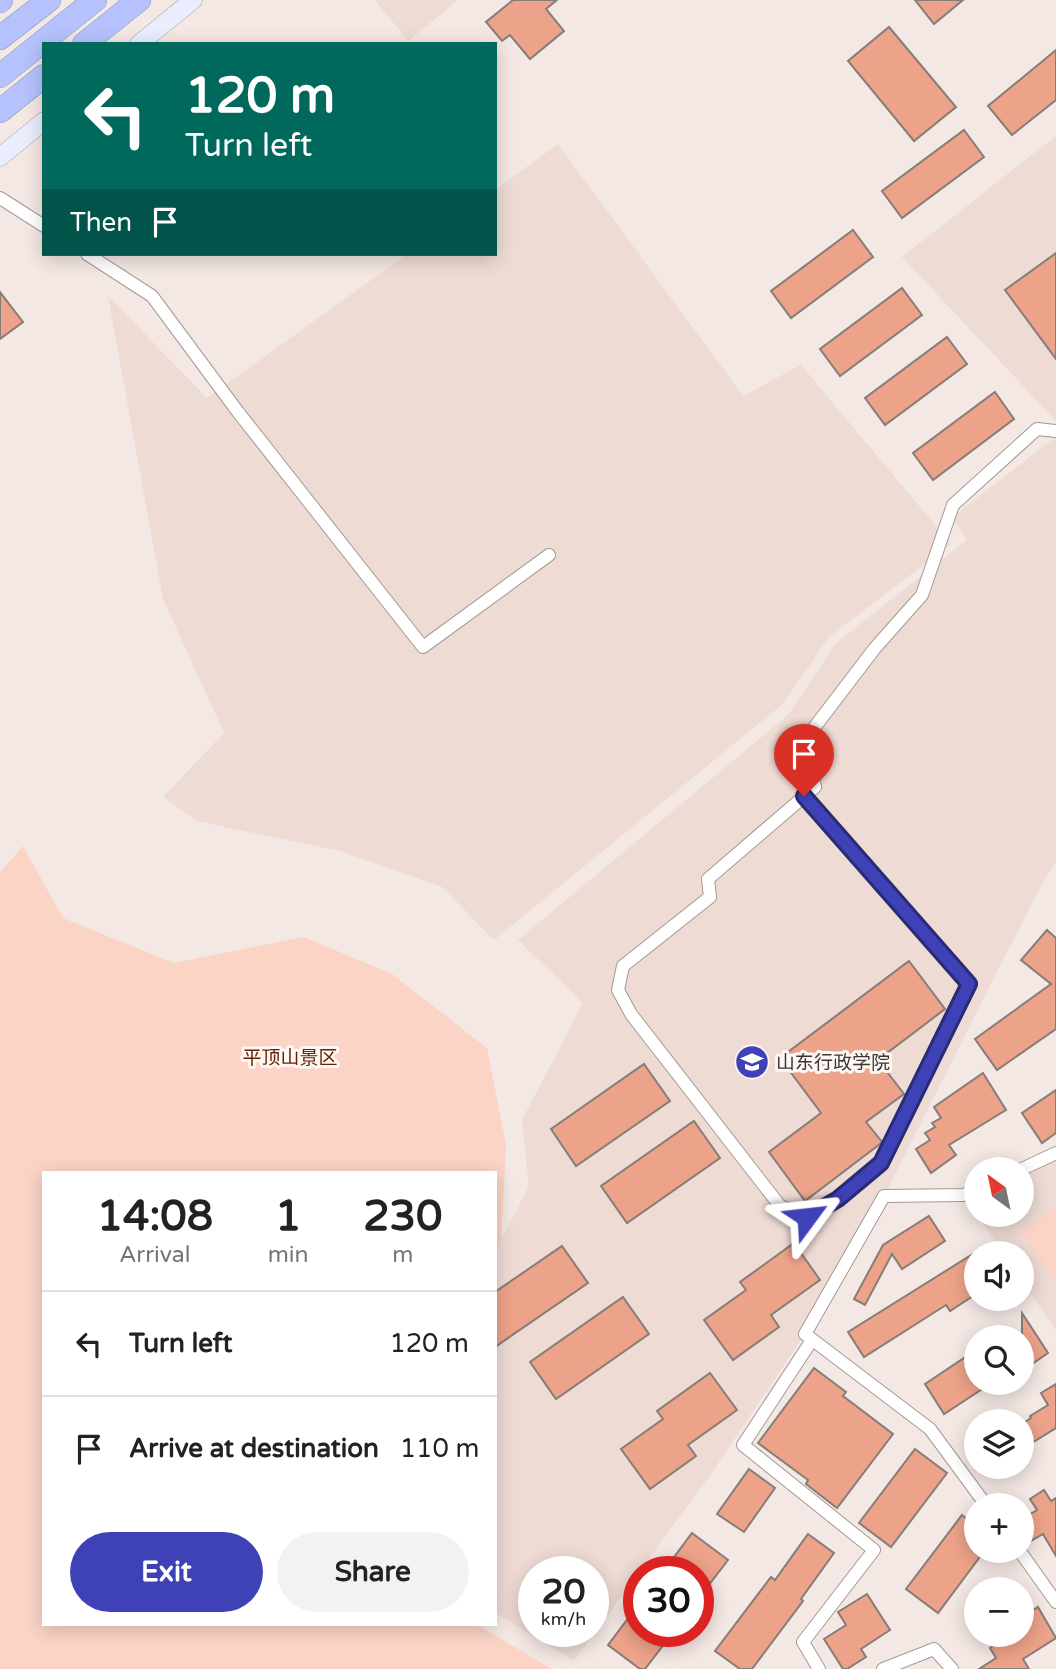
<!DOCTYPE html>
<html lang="en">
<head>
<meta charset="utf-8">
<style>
	:root { --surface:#fff; --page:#f2f2f2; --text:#222; --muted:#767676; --line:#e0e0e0; --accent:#3e42b6 }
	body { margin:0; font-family:"Varela Round","Noto Sans SC",sans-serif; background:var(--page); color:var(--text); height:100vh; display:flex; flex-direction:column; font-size:26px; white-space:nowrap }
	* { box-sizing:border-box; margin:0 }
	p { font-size:23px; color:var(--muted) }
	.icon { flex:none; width:38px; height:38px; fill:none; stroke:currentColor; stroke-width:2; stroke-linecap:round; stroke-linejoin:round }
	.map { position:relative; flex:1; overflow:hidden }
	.drawer { position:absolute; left:42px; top:1171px; width:455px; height:455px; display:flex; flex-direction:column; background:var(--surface); border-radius:0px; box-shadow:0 4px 18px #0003 }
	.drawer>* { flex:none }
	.banner { position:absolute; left:42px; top:42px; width:455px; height:214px; border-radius:0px; box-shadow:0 4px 18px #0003; background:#00695c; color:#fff; overflow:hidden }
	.needle { width:46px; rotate:327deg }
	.tools { position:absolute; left:964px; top:1157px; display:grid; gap:14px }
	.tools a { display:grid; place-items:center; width:70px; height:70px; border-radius:50%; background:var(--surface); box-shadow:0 4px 18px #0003; font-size:35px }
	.speed { position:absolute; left:518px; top:1556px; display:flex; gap:14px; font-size:35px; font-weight:700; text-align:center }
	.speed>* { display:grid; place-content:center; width:91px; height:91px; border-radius:50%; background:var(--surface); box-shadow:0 4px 18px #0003; line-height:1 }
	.speed small { font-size:18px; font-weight:400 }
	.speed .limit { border:10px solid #d22; background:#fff; color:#111 }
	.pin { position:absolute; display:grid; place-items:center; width:60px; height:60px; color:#fff; margin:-72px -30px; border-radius:50% 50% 50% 0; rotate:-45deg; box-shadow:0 0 7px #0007 }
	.pin .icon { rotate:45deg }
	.me { position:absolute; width:77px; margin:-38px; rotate:60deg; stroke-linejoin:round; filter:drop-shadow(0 0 5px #0008) }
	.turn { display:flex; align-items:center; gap:24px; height:147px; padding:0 28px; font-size:32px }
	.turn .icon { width:91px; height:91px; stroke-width:2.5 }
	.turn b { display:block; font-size:49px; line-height:60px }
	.then { display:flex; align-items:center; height:66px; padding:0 28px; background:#0003; gap:14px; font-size:26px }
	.eta { display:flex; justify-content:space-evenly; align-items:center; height:119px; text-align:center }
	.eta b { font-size:42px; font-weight:800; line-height:49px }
	.cta { display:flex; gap:14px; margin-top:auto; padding:14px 28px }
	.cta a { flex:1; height:80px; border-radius:42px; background:var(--accent); color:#fff; font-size:28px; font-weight:800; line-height:80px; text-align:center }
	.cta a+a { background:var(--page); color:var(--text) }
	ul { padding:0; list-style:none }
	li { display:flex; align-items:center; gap:21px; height:105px; padding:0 28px; border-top:2px solid var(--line) }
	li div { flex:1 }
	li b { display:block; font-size:26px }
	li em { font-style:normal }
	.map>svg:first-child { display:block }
</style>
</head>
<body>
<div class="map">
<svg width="1056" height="1669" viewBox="0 0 1056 1669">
	<rect width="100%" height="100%" fill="#f4e8e4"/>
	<g fill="#eedbd4" fill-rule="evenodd">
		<polygon points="375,0 458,0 408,41"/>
		<polygon points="1056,136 1056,421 902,257"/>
		<polygon points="558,144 743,396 801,365 951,544 829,637 783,704 494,940 442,887 340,851 197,821 163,797 224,733 163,599 108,296 207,398 407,254 495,254 495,190"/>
		<path d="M1056 437V861L1040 887 884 1196 805 1334 713 1471 574 1661 495 1613V1251L529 1186 522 1120 583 1003 518 940 788 715 836 643 967 540 952 517ZM534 1572H593V1631H534Z"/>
		<polygon points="1056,1153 1056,1331 1022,1281 1022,1253 1003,1253 977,1215 1022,1214 1022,1169"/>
	</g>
	<g fill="#fbd4c6">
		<polygon points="23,846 63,918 174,963 304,937 392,974 487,1048 506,1145 501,1246 495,1252 495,1172 44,1172 44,1624 476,1624 552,1669 0,1669 0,872"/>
		<polygon points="1056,1208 1056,1283 1021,1231"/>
	</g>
	<g fill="#eda389" stroke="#867c78" stroke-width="2">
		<polygon points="513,0 557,0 546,9 564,31 530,59 510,35 502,41 486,22"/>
		<polygon points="915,0 963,0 934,24"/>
		<polygon points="889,27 956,107 914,141 848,61"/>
		<polygon points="1056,50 1056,100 1012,135 988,106"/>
		<polygon points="964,130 984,157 902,218 882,191"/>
		<polygon points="853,230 873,257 791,318 771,291"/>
		<polygon points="1056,253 1056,359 1005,290"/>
		<polygon points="902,288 922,315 840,376 820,349"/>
		<polygon points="0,292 23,322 0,339"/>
		<polygon points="947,337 967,364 885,425 865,398"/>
		<polygon points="995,392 1014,419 933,480 913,453"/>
		<polygon points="1047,930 1056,938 1056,1029 997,1070 975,1039 1051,984 1021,960"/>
		<polygon points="909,961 945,1009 878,1060 904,1094 866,1122 882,1142 880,1144 805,1201 769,1152 821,1113 780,1058"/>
		<polygon points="644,1064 670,1101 576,1166 551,1129"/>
		<polygon points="983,1073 1006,1110 949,1145 956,1155 931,1173 916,1149 930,1140 925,1133 935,1127 932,1123 941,1118 934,1107"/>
		<polygon points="1056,1090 1056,1133 1042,1143 1022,1113"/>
		<polygon points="694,1121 720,1158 627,1223 601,1186"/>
		<polygon points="929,1216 945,1241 902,1269 892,1254 865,1305 854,1299 883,1245"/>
		<polygon points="794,1243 820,1280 771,1315 779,1327 733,1360 704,1320 746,1290 740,1282"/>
		<polygon points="562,1246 588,1283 495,1347 495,1292"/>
		<polygon points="976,1252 976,1294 950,1311 946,1305 864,1357 848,1332"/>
		<polygon points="623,1297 649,1334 556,1399 530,1362"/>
		<polygon points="1022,1313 1048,1353 1022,1371"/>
		<polygon points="970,1354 976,1364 976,1382 993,1382 944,1414 925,1384"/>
		<polygon points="814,1368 846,1392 843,1396 893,1434 837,1508 806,1484 808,1480 758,1443"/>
		<polygon points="710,1373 737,1410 688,1445 696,1456 650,1489 621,1449 663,1419 657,1411"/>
		<polygon points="1056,1384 1056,1428 1022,1449 1022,1424 1031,1418 1030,1416 1048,1405 1041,1393"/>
		<polygon points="915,1449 947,1473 891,1547 859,1523"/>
		<polygon points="749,1469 775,1488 744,1532 717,1514"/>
		<polygon points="1044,1490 1051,1501 1056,1498 1056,1556 1043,1534 1031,1541 1022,1527 1022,1519 1037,1510 1030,1499"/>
		<polygon points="962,1515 976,1526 976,1550 985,1550 938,1613 906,1589"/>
		<polygon points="692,1533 728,1560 698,1599 698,1572 663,1572"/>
		<polygon points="808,1534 834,1553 801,1599 803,1601 752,1669 740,1669 715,1651 771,1577 775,1580"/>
		<polygon points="867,1594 890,1630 861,1649 866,1657 847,1669 843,1669 824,1639 846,1625 838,1612"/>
		<polygon points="639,1604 639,1631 674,1631 645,1669 640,1669 608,1645"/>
		<polygon points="1038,1607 1056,1638 1023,1659 1029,1669 979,1669 996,1658 990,1648 1010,1634 1022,1634 1022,1617"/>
	</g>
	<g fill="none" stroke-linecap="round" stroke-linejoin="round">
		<g stroke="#a39995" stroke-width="14">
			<g id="street">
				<polyline points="0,198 44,226"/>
				<polyline points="87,254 152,296 238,412 423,647 549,555"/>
				<polyline points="805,796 969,983 881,1163 838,1199 807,1217 780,1206 631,1014 618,990 623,966 710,897 708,879 815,787 804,741 875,648 922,595 953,505 1037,429 1056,431"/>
				<polyline points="1022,1169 1056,1153"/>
				<polyline points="976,1189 964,1195 884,1196 805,1334 930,1429 986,1505"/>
				<polyline points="812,1340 743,1445 874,1550 803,1642 819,1669"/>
				<polyline points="1019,1550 1056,1602"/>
				<polyline points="883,1669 934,1649 952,1669"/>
			</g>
		</g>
		<g stroke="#a39995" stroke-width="19">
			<g id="secondary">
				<polyline points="139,44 193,0"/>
				<polyline points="0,157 44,121"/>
			</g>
		</g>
		<g stroke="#8a91b7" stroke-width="24">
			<g id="highway">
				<polyline points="0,1 1,0"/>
				<polyline points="0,38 49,0"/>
				<polyline points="84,44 139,0"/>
				<polyline points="0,76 95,0"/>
				<polyline points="0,111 44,76"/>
			</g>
		</g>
		<use href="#street" stroke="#fff" stroke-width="12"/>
		<use href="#secondary" stroke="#e9edfe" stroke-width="18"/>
		<use href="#highway" stroke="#b5c2fd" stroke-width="23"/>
	</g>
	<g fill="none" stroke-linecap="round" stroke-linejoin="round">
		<g stroke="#282b76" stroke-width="18">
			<polyline id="route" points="804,796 969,984 881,1163 838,1199 807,1217"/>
		</g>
		<use href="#route" stroke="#3e42b6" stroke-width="12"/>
	</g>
	<defs>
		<g id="university-disc" transform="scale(1.75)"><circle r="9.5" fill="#3e42b6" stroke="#fef7f4"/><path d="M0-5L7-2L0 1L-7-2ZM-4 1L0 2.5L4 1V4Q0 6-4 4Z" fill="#fff"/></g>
	</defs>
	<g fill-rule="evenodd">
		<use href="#university-disc" x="752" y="1062"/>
	</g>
	<g text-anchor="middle" stroke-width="6" stroke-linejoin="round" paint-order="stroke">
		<g font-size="19" fill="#632306" stroke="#fef7f4">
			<text x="290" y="1064">平顶山景区</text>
		</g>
		<g font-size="19" fill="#3b3735" stroke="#fef7f4" text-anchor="start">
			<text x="776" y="1069">山东行政学院</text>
		</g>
	</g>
</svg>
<div class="tools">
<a><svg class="needle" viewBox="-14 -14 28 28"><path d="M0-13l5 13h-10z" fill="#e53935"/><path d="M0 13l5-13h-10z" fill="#767676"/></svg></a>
<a><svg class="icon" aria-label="sound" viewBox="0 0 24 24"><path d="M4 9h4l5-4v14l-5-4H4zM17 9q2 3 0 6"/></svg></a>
<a><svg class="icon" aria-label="search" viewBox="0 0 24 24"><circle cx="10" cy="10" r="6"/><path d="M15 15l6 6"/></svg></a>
<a><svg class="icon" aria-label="layers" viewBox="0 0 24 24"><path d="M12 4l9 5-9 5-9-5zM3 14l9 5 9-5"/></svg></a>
<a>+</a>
<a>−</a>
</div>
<div class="speed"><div>20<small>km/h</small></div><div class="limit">30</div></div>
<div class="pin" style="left:804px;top:796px;background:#d93025"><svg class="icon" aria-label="arrive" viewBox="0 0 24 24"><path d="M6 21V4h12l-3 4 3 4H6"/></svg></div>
<svg class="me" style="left:807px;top:1217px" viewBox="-20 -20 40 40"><path d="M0-17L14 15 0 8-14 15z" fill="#3e42b6" stroke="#fff" stroke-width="4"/></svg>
<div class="banner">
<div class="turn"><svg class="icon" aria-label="left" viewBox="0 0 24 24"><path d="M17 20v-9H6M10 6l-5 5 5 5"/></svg><div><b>120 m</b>Turn left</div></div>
<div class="then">Then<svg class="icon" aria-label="arrive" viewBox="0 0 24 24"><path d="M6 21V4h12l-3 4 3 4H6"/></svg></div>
</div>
<section class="drawer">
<div class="eta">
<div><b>14:08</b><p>Arrival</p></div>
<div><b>1</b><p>min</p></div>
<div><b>230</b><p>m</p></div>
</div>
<ul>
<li><svg class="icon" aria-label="left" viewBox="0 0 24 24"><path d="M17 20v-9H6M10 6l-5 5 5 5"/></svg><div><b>Turn left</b></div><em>120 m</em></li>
<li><svg class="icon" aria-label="arrive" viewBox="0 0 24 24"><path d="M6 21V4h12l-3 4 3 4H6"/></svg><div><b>Arrive at destination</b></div><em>110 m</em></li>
</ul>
<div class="cta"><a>Exit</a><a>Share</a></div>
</section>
</div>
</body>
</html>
